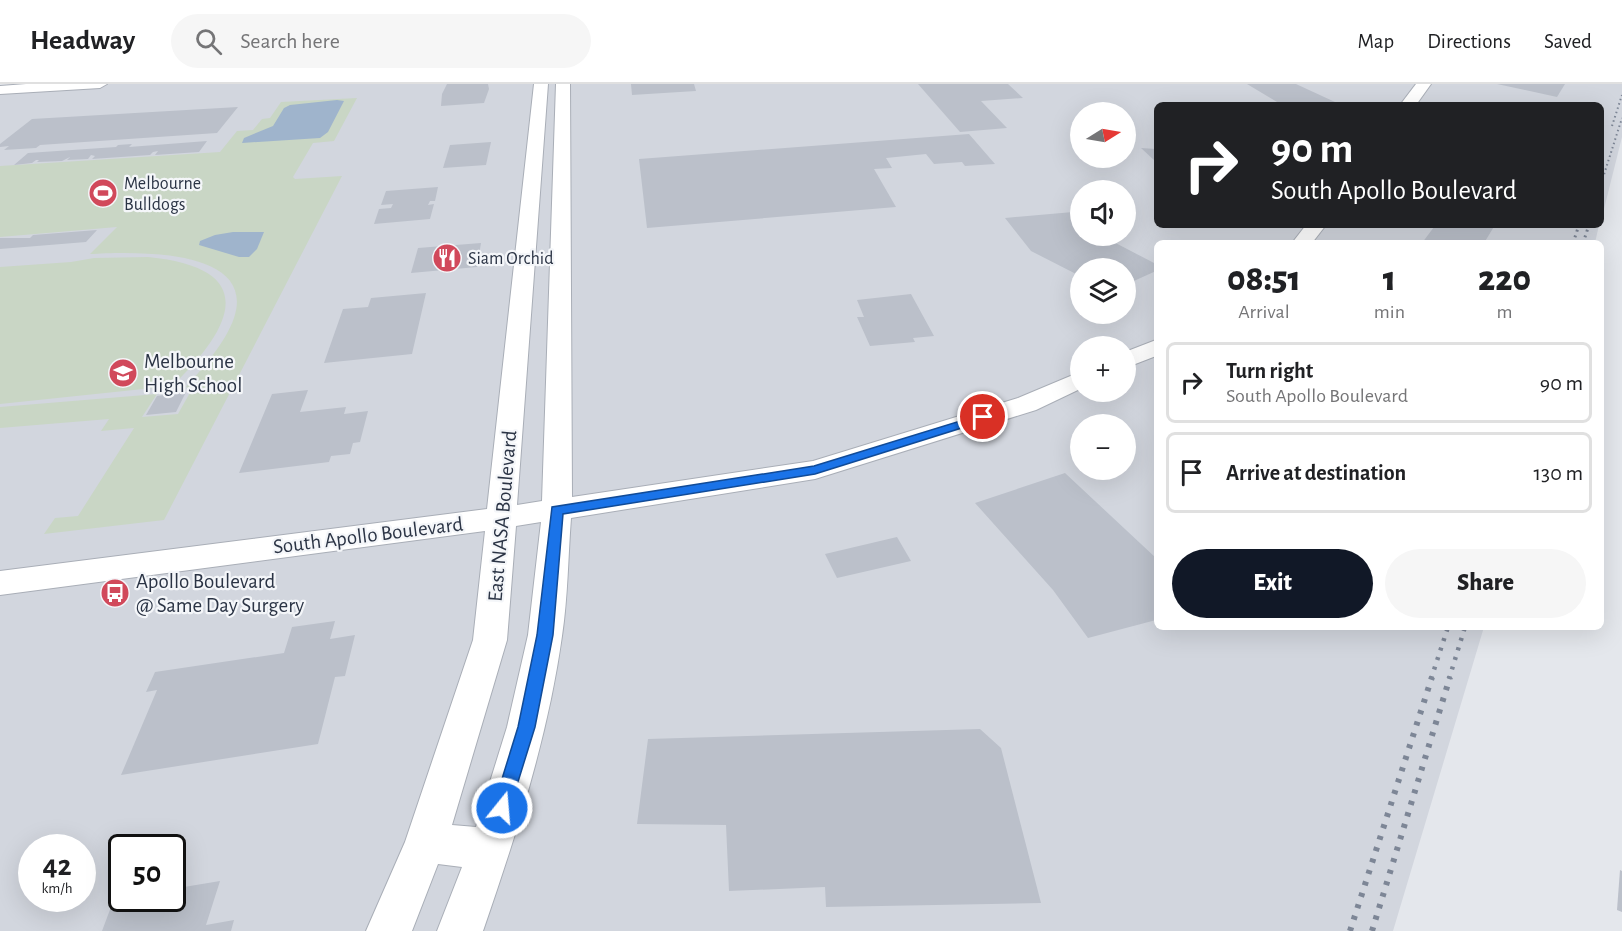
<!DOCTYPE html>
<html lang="en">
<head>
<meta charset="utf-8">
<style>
	:root { --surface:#fff; --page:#f6f6f6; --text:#202124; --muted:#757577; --line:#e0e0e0; --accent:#111827 }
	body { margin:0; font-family:"Alegreya Sans",sans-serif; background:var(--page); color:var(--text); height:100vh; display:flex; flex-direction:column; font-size:22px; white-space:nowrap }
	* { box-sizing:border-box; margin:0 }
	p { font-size:20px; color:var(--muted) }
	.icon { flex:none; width:33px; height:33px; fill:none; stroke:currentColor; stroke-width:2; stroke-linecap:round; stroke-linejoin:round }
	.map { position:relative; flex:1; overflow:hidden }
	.details { position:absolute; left:1154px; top:156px; width:450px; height:390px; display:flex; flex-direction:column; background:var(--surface); border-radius:9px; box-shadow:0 6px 24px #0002 }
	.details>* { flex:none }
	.top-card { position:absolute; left:1154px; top:18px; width:450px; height:126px; border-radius:9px; box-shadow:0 6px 24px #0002; background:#202124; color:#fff; overflow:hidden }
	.needle { width:39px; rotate:79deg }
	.tools { position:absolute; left:1070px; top:18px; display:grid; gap:12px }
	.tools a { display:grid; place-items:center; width:66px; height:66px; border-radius:50%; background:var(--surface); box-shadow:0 6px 24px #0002; font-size:30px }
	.speed { position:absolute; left:18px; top:750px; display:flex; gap:12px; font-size:30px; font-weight:700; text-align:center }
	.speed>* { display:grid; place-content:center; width:78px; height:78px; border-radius:50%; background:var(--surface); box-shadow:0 6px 24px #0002; line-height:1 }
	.speed small { font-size:15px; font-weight:400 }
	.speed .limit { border:3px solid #111; border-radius:9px; background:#fff; color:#111 }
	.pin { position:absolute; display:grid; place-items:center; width:51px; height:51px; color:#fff; margin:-26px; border:3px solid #fff; border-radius:50%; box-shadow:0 2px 6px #0007 }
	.me { position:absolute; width:66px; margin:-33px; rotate:17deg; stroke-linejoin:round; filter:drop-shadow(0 0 4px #0008) }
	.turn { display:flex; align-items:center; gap:21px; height:126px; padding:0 18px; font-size:27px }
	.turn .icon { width:78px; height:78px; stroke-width:2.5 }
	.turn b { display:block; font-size:42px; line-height:51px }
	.eta { display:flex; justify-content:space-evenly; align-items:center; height:102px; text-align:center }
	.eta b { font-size:36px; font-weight:800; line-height:42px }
	.button { display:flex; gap:12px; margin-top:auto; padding:12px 18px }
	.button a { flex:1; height:69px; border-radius:36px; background:var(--accent); color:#fff; font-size:24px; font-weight:800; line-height:69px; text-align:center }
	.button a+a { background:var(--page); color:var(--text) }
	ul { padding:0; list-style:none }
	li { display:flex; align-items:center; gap:18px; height:81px; margin:0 12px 9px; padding:0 6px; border:3px solid var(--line); border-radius:9px }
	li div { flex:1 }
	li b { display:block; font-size:22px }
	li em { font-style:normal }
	header { display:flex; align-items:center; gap:36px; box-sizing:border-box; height:84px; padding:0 30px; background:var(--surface); border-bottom:2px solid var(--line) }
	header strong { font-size:28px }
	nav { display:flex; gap:33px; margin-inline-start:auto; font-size:21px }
	.search { width:420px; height:54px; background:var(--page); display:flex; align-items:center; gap:15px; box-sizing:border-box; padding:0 21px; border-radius:33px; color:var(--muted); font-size:22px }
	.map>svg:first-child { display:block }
</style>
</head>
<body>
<header>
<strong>Headway</strong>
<div class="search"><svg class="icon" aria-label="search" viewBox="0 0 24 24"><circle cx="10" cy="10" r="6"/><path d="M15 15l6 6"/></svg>Search here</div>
<nav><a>Map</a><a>Directions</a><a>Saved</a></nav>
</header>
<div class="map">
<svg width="1622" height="847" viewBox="0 0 1622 847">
	<rect width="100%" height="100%" fill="#e4e7ec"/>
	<path fill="#d2d6de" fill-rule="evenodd" d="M101 0H1622V53L1601 137 1600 21H1156V141H1599L1595 159H1156V543H1484L1393 847H0V6ZM1080 28H1125V74H1080ZM1080 106H1125V152H1080ZM1080 184H1125V230H1080ZM1080 262H1125V308H1080ZM1080 340H1125V386H1080ZM32 764H82V814H32ZM122 764H172V814H122Z"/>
	<g fill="#c9d6c5">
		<path d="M357 14 334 57 313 59 293 93 295 95 342 92 164 436 44 450 55 434 78 432 134 344 101 347 109 335 0 344V323L157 310 142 333 178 330 192 305 186 303C200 287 214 271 225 253 278 164 140 167 90 170L117 143 0 153V82L220 68 237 47 253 46 262 35 270 34 281 18Z"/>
		<path d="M148 173C260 184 235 242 172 302L0 320V183L71 178 94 174Z"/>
	</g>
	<g fill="#9fb4cc">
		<polygon points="337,16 344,17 328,48 320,54 242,59 244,54 273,42 284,24 290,21"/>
		<polygon points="233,148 264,148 257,165 249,173 239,173 199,161 200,157 215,151"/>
	</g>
	<g fill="#bbc0ca">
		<polygon points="447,0 488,0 489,5 484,19 441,22 442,10"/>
		<polygon points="631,0 694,0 696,7 632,11"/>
		<polygon points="918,0 1008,0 1023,14 981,17 1007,44 960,48"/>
		<polygon points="1247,0 1296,0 1335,18 1330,19 1334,21 1282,21"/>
		<polygon points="1497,0 1565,0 1557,13"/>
		<polygon points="238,23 217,49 40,61 36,64 4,66 9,62 0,63 0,60 32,35"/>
		<polygon points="969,50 995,80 965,82 962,78 934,80 926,70 886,74 892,84 874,85 896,123 647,144 639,75"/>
		<polygon points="207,57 199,68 155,71 158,67 153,68 150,71 92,75 95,72 91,71 88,75 67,76 70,73 62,77 37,78 39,76 36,76 32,79 14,81 28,69 116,63 118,61 132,60 129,63"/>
		<polygon points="491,58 486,81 443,84 450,61"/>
		<polygon points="1141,64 1156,65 1156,78"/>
		<polygon points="438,103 435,117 430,117 428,121 434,120 430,135 374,140 379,125 391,124 393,120 381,121 386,107"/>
		<polygon points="1073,128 1080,135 1080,152 1104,153 1156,180 1156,187 1125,201 1125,184 1080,184 1080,192 1031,167 1005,134"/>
		<polygon points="1429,141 1495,141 1484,159 1422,159 1434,143"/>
		<polygon points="97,146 86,158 0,165 0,154 30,154 33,151"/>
		<polygon points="481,159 477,183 411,189 418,164"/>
		<polygon points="426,209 412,270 324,279 343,225 368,223 371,214"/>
		<polygon points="911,210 934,252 913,254 915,258 870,262 857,233 864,233 857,216"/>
		<polygon points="308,306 300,328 346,323 344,330 368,327 360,358 353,359 350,370 331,372 329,378 239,389 272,310"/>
		<polygon points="186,308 176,328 146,331 157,312"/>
		<polygon points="1065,389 1156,474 1156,536 1088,554 1053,506 975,419"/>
		<polygon points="897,453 911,477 837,494 825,470"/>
		<polygon points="335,537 330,555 355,551 345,592 335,593 318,660 121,691 157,606 146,608 155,588 284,569 292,543"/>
		<polygon points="980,645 1001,664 1041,819 826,823 825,803 729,807 726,741 637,740 648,655"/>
		<polygon points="1620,786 1622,787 1622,828 1617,826"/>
		<polygon points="220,797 206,841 234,836 231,847 102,847 114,815 172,814 172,805"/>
	</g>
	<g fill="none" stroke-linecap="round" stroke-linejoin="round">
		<g stroke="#a9aeb7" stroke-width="2">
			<g id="secondary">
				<polygon points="26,0 107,0 100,4 0,10 0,2"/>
				<path d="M534 0H548L517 421 542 417 556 0H570L572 413 813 377 1018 314 1080 288V305L1036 326 815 395 571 434C568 473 568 513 562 552 548 653 516 751 483 847H437L462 783 438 780 412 847H366L405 758 473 556 485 447 0 511V487L487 425ZM541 438 528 551 507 643 476 743 452 741 507 556 516 442Z"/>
				<polygon points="1416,0 1431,0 1416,21 1400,21"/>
				<polygon points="1306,141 1326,141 1312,159 1292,159"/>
				<polygon points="1156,256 1156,272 1125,284 1125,268"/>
			</g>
		</g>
		<use href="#secondary" fill="#fff" fill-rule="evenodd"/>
		<g stroke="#7d8696" stroke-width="2" stroke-dasharray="1.5 3" stroke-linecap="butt">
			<polyline points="1612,42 1622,11"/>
			<polyline points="1600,103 1622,34"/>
		</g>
		<g stroke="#7d8696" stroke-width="3" stroke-dasharray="2 4" stroke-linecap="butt">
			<polyline points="1573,159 1579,141"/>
			<polyline points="1583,159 1589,141"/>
		</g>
		<g stroke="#7d8696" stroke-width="4.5" stroke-dasharray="3 7" stroke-linecap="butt">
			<polyline points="1431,595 1448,543"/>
			<polyline points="1449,595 1465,543"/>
		</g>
		<g stroke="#7d8696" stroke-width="6" stroke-dasharray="4 8" stroke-linecap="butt">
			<polyline points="1350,847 1432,593"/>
			<polyline points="1372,847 1450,593"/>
		</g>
	</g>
	<polygon fill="#1a73e8" stroke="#114b97" stroke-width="1.5" points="983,330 989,333 987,336 815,390 563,430 553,551 535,643 508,730 502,733 495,730 493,724 518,643 537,551 552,423 814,382"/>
	<defs>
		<g id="stadium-disc" transform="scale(1.5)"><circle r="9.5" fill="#d1495b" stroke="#f4f6f9"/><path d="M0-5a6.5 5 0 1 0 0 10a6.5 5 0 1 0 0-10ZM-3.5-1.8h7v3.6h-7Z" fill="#fff"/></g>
		<g id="restaurant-disc" transform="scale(1.5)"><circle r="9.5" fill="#d1495b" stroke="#f4f6f9"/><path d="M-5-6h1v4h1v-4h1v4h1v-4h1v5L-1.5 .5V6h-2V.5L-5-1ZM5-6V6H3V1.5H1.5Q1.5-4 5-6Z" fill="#fff"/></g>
		<g id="school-disc" transform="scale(1.5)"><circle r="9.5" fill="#d1495b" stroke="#f4f6f9"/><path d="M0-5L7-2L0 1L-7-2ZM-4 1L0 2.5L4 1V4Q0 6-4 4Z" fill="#fff"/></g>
		<g id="bus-disc" transform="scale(1.5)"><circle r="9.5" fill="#d1495b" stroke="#f4f6f9"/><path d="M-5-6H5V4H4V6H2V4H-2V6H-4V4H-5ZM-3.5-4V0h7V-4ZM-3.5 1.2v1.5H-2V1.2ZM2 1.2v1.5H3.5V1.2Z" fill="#fff"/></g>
	</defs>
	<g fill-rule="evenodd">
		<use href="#stadium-disc" x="103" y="109"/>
		<use href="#restaurant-disc" x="447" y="174"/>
		<use href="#school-disc" x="123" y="289"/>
		<use href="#bus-disc" x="115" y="509"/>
	</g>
	<g text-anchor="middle" stroke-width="4.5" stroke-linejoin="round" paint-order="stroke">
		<g font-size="18" fill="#2b3445" stroke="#f4f6f9" text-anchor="start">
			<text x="124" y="105">Melbourne<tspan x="124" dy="21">Bulldogs</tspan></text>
			<text x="468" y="180">Siam Orchid</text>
		</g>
		<g font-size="21" fill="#2b3445" stroke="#f4f6f9" text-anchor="start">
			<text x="144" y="284">Melbourne<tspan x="144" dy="24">High School</tspan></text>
			<text x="136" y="504">Apollo Boulevard<tspan x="136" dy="24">@ Same Day Surgery</tspan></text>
		</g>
		<g font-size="21" fill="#2b3445" stroke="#f4f6f9">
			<text transform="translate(502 432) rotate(-85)" y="7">East NASA Boulevard</text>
			<text transform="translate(368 451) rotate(-7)" y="7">South Apollo Boulevard</text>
		</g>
	</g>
</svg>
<div class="tools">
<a><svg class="needle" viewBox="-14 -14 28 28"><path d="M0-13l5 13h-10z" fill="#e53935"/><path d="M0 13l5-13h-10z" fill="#757577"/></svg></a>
<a><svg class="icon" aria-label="sound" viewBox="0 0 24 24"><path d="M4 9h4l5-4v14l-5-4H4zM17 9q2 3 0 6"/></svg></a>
<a><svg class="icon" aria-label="layers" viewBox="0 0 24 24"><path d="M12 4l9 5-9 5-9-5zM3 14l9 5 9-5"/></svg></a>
<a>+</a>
<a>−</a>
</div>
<div class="speed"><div>42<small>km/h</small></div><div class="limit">50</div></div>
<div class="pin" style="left:983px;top:333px;background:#d93025"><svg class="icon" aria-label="arrive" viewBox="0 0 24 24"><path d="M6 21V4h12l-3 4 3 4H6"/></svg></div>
<svg class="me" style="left:502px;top:724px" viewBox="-20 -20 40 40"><circle r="17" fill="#1a73e8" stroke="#fff" stroke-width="3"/><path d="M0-11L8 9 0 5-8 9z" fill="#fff"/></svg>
<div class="top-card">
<div class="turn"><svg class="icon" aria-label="right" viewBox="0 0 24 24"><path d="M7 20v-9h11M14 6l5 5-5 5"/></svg><div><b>90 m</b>South Apollo Boulevard</div></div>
</div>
<section class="details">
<div class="eta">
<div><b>08:51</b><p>Arrival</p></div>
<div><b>1</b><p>min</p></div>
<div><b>220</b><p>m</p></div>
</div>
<ul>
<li><svg class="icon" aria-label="right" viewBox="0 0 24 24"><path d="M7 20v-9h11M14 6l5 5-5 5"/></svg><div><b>Turn right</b><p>South Apollo Boulevard</p></div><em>90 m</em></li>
<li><svg class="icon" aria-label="arrive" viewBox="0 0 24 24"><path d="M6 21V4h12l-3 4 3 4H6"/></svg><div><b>Arrive at destination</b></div><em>130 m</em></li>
</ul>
<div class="button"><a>Exit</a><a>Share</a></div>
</section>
</div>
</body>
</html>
